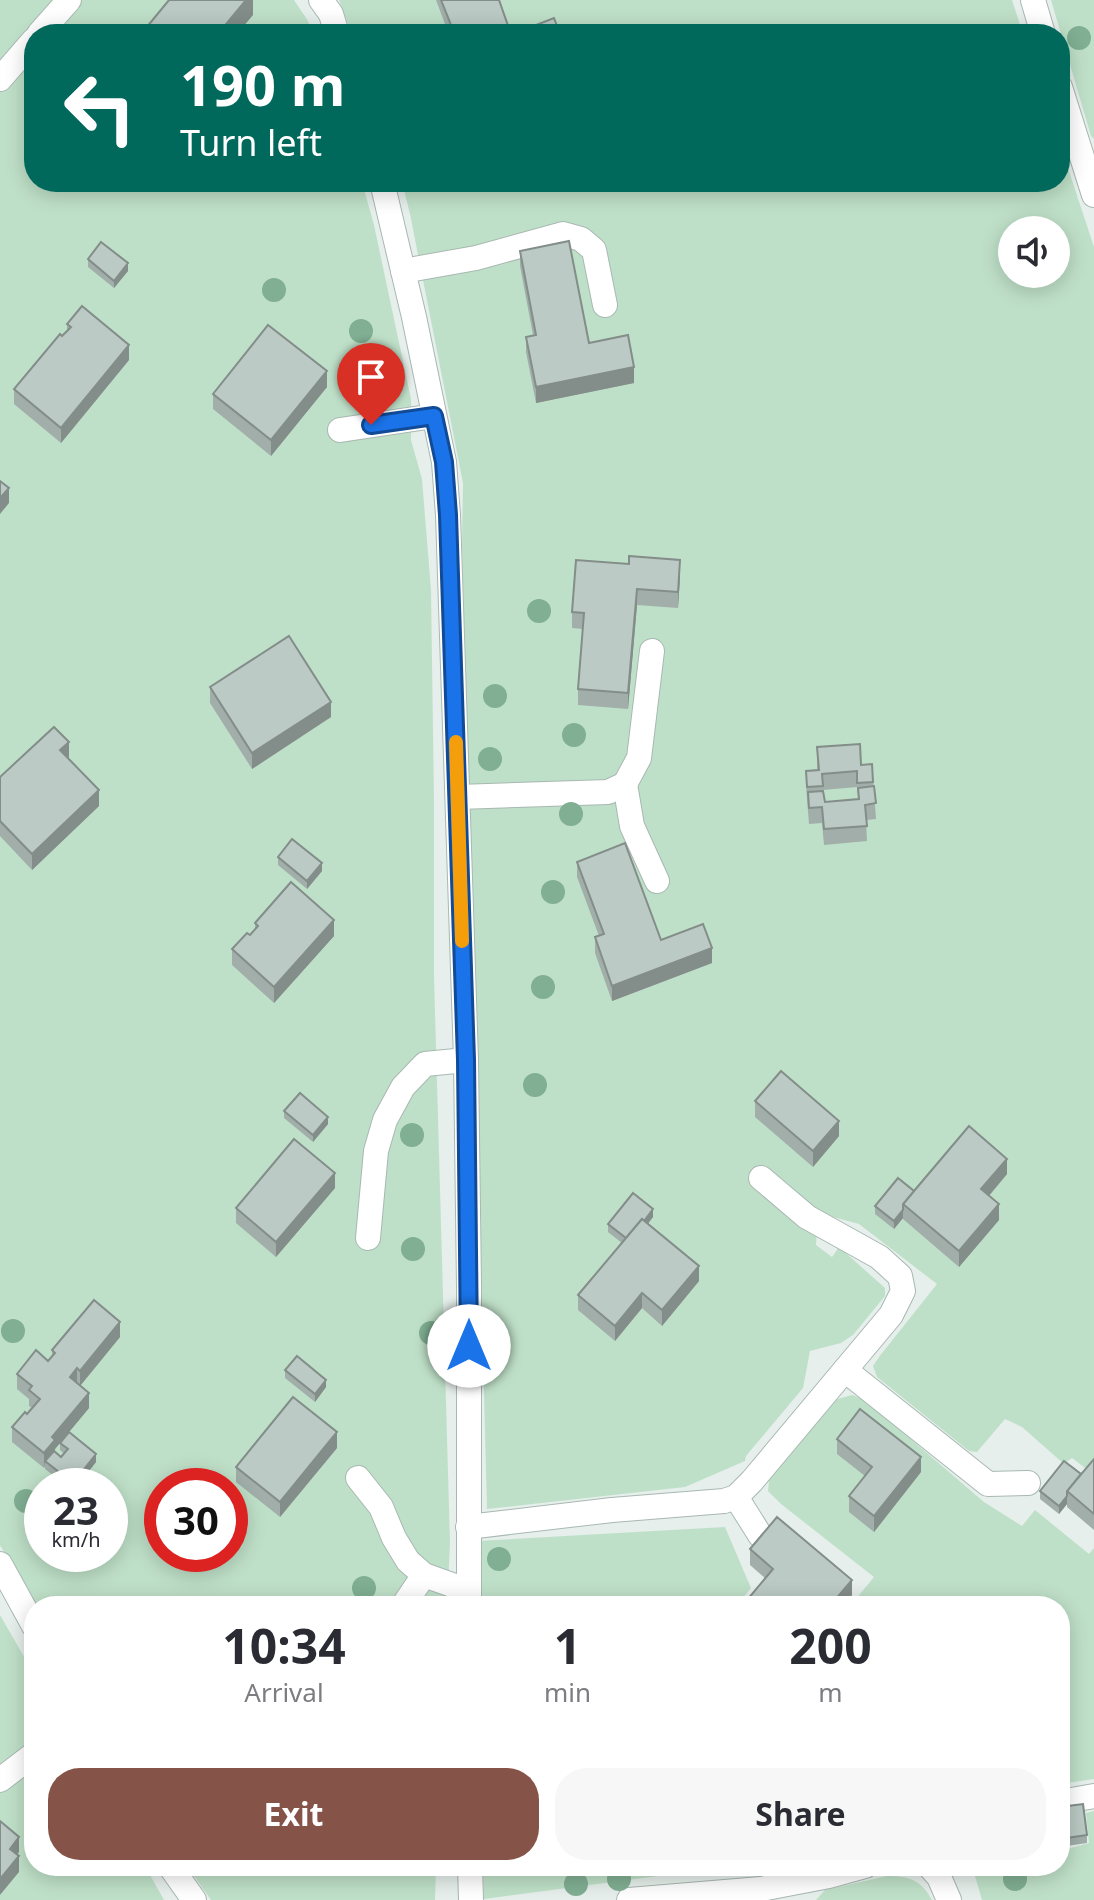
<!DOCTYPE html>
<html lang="en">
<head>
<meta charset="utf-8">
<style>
	:root { --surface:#fff; --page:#f7f7f7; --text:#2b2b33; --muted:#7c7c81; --accent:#855347 }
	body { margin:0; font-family:"Noto Sans",sans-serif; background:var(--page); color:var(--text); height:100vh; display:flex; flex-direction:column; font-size:30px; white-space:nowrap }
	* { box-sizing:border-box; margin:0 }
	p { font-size:26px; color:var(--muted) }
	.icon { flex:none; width:44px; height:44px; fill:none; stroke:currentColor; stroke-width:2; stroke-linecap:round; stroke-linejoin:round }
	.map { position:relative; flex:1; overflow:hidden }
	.details { position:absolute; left:24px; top:1596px; width:1046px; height:280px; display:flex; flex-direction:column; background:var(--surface); border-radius:32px; box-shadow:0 4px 20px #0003 }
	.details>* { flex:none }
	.guide { position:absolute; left:24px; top:24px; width:1046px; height:168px; border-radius:32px; box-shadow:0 4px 20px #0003; background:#00695c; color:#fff; overflow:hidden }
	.controls { position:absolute; left:998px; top:216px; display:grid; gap:16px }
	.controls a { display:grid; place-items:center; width:72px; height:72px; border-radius:50%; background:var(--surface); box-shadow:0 4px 20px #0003; font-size:40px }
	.speed { position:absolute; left:24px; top:1468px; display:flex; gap:16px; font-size:40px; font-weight:700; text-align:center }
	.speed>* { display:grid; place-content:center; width:104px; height:104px; border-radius:50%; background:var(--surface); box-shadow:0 4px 20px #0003; line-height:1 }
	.speed small { font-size:20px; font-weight:400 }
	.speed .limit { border:12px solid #d22; background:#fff; color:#111 }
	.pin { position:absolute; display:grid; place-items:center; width:68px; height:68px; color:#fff; margin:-82px -34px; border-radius:50% 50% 50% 0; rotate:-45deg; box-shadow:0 0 8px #0007 }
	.pin .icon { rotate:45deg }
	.me { position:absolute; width:88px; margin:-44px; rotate:0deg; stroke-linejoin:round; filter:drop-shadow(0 0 6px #0008) }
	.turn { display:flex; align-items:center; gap:28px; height:168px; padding:0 24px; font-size:36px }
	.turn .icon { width:104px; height:104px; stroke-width:2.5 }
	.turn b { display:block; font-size:56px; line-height:68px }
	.eta { display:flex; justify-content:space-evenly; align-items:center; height:136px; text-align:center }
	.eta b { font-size:48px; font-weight:700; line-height:56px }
	.cta { display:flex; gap:16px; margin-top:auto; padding:16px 24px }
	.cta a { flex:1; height:92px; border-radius:32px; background:var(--accent); color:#fff; font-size:32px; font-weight:700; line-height:92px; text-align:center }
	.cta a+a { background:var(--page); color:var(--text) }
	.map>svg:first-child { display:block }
</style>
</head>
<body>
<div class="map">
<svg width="1094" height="1900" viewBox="0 0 1094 1900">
	<rect width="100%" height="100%" fill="#e6efeb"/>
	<g fill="#bfe0c8" fill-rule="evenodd">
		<path d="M0 0H294L308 21 313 34H34V182H362L374 225 411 399V440L422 479 431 590 434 801V976L450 1543 447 1606H35L0 1545ZM42 1486H110V1554H42ZM162 1486H230V1554H162Z"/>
		<polygon points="339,0 1012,0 1023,34 352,34"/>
		<polygon points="1051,0 1094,0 1094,139 1091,136"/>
		<path d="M1060 144 1094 247V1465L1089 1471 1072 1458 1064 1464 1022 1427 1005 1419 977 1452 969 1451 877 1377 873 1366 879 1357 937 1284 859 1224 818 1213 816 1245 832 1257 839 1247 885 1288V1296L853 1335 841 1343 810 1351 803 1388 746 1456 745 1461 685 1487 487 1509 462 544 463 483 410 214 402 182H1060ZM1012 230H1056V274H1012Z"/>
		<polygon points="852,1395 865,1400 984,1502 1022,1526 1035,1510 1089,1554 1094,1548 1094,1779 1060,1784 1060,1606 850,1606 874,1577 781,1504 768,1491 769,1480 827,1406 838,1399"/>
		<polygon points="725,1527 751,1588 736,1606 478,1606 477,1541"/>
		<polygon points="0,1615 34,1674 34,1866 145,1866 164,1900 0,1900"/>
		<polygon points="1094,1811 1094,1900 982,1900 972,1866 1060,1866 1060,1851 1089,1843 1086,1813"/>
		<polygon points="187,1866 436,1866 435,1900 211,1900"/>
		<polygon points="483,1866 718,1866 681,1873 484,1899"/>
		<path d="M887 1876C909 1876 921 1880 932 1900H816L825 1890Z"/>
	</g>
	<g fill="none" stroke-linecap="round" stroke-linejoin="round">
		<g stroke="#a8b8b2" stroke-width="26">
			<g id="minor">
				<polyline points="321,0 331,14 337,34"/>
				<polyline points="1033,0 1043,34"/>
				<polyline points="39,34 69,0"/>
				<polyline points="0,79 34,40"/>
				<polyline points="1060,87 1094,195"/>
				<polyline points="382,182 414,317 444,462 448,515 466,1060 469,1286 469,1606"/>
				<polyline points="403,271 476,258 563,234 581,239 594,250 605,305"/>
				<polyline points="340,430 434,416"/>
				<polyline points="625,784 632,826 657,881"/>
				<polyline points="458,797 608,792 625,784 639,758 652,651"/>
				<polyline points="368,1238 376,1151 385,1120 403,1087 425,1064 466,1060"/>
				<polyline points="845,1370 988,1484 1028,1483"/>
				<polyline points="358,1478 381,1507 394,1538 408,1561 424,1575 469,1591"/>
				<polyline points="736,1497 760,1535"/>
				<polyline points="468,1527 612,1510 724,1501 736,1497 752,1481 891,1315 903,1291 900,1276 879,1257 807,1217 761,1178"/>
				<polyline points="0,1564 34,1626"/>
				<polyline points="403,1606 424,1575"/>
				<polyline points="0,1780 34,1754"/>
				<polyline points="1060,1802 1094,1796"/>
				<polyline points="170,1866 194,1900"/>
				<polyline points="470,1866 471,1900"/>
				<polyline points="929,1866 939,1877 949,1900"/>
				<polyline points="629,1900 761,1889 829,1876 865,1866"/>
			</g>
		</g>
		<use href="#minor" stroke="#fff" stroke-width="24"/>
	</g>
	<g fill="#80af93">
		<circle cx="1079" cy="38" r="12"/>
		<circle cx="274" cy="290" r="12"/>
		<circle cx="361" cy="331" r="12"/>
		<circle cx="539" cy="611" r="12"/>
		<circle cx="495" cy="696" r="12"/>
		<circle cx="574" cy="735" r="12"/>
		<circle cx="490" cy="759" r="12"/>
		<circle cx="571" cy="814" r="12"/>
		<circle cx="553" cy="892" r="12"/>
		<circle cx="543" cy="987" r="12"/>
		<circle cx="535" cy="1085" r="12"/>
		<circle cx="412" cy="1135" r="12"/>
		<circle cx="413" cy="1249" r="12"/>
		<circle cx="13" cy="1331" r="12"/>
		<circle cx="431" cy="1333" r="12"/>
		<circle cx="26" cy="1501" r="12"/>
		<circle cx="499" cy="1559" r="12"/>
		<circle cx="364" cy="1588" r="12"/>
		<circle cx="619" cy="1879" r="12"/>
		<circle cx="1015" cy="1879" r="12"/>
		<circle cx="576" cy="1884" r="12"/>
	</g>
	<g fill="#a1aea9" fill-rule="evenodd">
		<polygon points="436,0 499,0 511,34 448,32"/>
		<polygon points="520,251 589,343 634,383 536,403 526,352 526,337 533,335 520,266"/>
		<polygon points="88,259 128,271 114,288 88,267"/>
		<polygon points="67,324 129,360 61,443 14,404 14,389 67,331"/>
		<polygon points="327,387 271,456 213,409 213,394"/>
		<polygon points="576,560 680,576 678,608 637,605 628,709 578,705 578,689 583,629 572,628 572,612"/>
		<polygon points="210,687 331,717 252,769 210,703"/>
		<path d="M817 747 861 765 872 764 876 819 866 820 867 841 824 845 822 823 809 824 806 786V771L817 770ZM857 787 858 799 825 802 823 790Z"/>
		<polygon points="68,758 99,806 32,870 0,836 0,777"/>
		<polygon points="278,857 322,871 307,889 278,865"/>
		<polygon points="577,862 661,940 712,963 612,1001 595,953 595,937 599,936 577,877"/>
		<polygon points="255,923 334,936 274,1003 232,965 232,949 250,935 255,930"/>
		<polygon points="755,1101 839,1136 813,1167 755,1117"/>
		<polygon points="284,1111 328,1124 313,1142 284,1118"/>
		<polygon points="1007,1174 989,1196 999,1220 959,1267 903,1219 903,1218 894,1229 875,1214 875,1206 914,1191"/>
		<polygon points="335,1188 276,1257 236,1223 236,1208"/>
		<polygon points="653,1217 648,1224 699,1281 662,1326 642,1308 615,1341 578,1310 578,1295 622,1243 608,1232 608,1224"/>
		<path d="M120 1337 80 1386 89 1408 69 1432 96 1462 77 1486H67L45 1469V1467L44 1468 12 1442V1427L32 1408 29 1406V1399L17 1389V1374L48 1361 52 1357V1350ZM60 1443V1450L64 1454 61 1457 55 1452V1449Z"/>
		<polygon points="285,1370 326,1387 315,1402 285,1378"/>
		<polygon points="837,1439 921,1472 874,1532 849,1512 849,1496 865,1476 837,1454"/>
		<polygon points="337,1448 280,1517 236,1482 236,1467"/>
		<polygon points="1094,1459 1094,1530 1067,1507 1067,1504 1059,1514 1040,1499 1040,1491 1081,1474"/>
		<polygon points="750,1549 852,1595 843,1606 742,1606 765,1578 750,1565"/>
		<polygon points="1060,1807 1087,1835 1087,1843 1060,1847"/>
	</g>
	<g fill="#838d89">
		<polygon points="246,0 253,0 253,15 237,34 218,34"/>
		<polygon points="128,263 128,271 114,288 114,281"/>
		<polygon points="129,345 129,360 61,443 61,428"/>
		<polygon points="634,367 634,383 536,403 536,387"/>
		<polygon points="327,371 327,387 271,456 271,440"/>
		<polygon points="9,488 9,503 0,514 0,498"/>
		<polygon points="680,560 680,576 678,608 678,592"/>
		<polygon points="637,589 637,605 628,709 628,693"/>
		<polygon points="331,702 331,717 252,769 252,753"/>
		<polygon points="69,742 69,758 60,750"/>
		<polygon points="99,790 99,806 32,870 32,854"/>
		<polygon points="322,863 322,871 307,889 307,881"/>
		<polygon points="334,920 334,936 274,1003 274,987"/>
		<polygon points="712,948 712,963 612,1001 612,986"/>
		<polygon points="328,1117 328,1124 313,1142 313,1135"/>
		<polygon points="839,1121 839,1136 813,1167 813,1151"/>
		<polygon points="1007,1159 1007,1174 981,1205 981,1189"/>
		<polygon points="335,1173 335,1188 276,1257 276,1242"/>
		<polygon points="999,1204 999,1220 959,1267 959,1251"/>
		<polygon points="653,1209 653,1217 628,1248 628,1240"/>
		<polygon points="903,1210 903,1218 894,1229 894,1221"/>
		<polygon points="699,1266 699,1281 662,1326 662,1310"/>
		<polygon points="642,1293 642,1308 615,1341 615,1326"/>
		<polygon points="120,1322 120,1337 80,1386 80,1371"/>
		<polygon points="77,1368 77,1384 70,1377"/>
		<polygon points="326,1380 326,1387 315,1402 315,1394"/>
		<polygon points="89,1393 89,1408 55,1449 55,1455 45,1461 44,1468 44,1453 52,1437"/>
		<polygon points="337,1432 337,1448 280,1517 280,1502"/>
		<polygon points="96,1454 96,1462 77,1486 73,1486 73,1483"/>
		<polygon points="921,1457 921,1472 874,1532 874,1516"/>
		<polygon points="1067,1496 1067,1504 1059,1514 1059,1506"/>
		<polygon points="852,1580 852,1595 843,1606 830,1606"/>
		<polygon points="19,1837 19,1852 10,1864 10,1849"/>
		<polygon points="19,1856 19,1872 0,1895 0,1879"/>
	</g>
	<g fill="#bbcac4" stroke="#838d89" stroke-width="2">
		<polygon points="169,0 246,0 218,34 141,34"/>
		<polygon points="441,0 499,0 511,34 442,34 453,30"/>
		<polygon points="554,18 560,34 513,34"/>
		<polygon points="569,241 589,343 628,335 634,367 536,387 526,337 536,335 520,251"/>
		<polygon points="101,242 128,263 114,281 88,259"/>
		<polygon points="82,306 129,345 61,428 14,389 60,334 62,336 71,327 67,324"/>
		<polygon points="268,325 327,371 271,440 213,394"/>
		<polygon points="0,481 9,488 0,498"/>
		<polygon points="629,556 680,560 678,592 637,589 628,693 578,689 584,613 572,612 576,560 629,564"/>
		<polygon points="289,636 331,702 252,753 210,687"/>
		<polygon points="54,727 69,742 60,750 99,790 32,854 0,821 0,777"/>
		<polygon points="860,744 861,765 872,764 873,782 857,783 857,771 822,774 823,786 807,787 806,771 819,770 817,747"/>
		<polygon points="874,786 876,803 865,805 867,826 824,829 822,807 809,808 808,792 823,791 825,802 859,799 858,788"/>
		<polygon points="292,839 322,863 307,881 278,857"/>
		<polygon points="625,843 661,940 703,924 712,948 612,986 595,937 604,934 577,862"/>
		<polygon points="291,882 334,920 274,987 232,949 247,933 250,935 258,926 255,923"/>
		<polygon points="781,1071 839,1121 813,1151 755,1101"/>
		<polygon points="300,1093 328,1117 313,1135 284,1111"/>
		<polygon points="969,1126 1007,1159 981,1189 999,1204 959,1251 903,1204"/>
		<polygon points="294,1139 335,1173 276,1242 236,1208"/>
		<polygon points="898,1178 914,1191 903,1204 903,1210 894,1221 875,1206"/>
		<polygon points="633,1193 653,1209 644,1221 642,1219 626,1238 608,1224"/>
		<polygon points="642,1219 699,1266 662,1310 642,1293 615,1326 578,1295"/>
		<polygon points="94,1300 120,1322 80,1371 77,1368 70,1377 89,1393 52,1437 55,1440 44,1453 12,1427 25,1412 27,1414 40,1399 29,1390 32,1386 17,1374 36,1350 48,1361 55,1353 52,1350"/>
		<polygon points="297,1356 326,1380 315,1394 285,1370"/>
		<polygon points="293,1397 337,1432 280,1502 236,1467"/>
		<polygon points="860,1409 921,1457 874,1516 849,1496 872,1467 837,1439"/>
		<polygon points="69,1432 96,1454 73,1483 45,1461 54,1451 61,1457 68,1449 60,1443"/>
		<polygon points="1094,1459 1094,1514 1067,1491"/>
		<polygon points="1064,1461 1081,1474 1067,1491 1067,1496 1059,1506 1040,1491"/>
		<polygon points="777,1517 852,1580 830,1606 742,1606 773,1569 750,1549"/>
		<polygon points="1083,1804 1087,1835 1060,1839 1060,1807"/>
		<polygon points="0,1821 19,1837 10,1849 19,1856 0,1879"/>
	</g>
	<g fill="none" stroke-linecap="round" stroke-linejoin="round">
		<g stroke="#114b97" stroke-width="20">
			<polyline id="route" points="371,425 434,416 444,462 448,515 466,1060 469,1346"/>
		</g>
		<use href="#route" stroke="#1a73e8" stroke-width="14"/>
		<polyline stroke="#f59e0b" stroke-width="14" points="456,742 462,941"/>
	</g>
</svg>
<div class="controls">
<a><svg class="icon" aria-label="sound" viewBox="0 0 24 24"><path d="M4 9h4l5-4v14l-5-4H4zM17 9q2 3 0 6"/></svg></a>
</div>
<div class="speed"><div>23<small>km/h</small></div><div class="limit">30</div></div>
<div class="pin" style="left:371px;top:425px;background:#d93025"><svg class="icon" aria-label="arrive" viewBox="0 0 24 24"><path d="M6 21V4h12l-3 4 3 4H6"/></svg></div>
<svg class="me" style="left:469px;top:1346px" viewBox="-20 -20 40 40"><circle r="19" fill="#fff"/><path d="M0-13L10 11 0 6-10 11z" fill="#1a73e8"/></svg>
<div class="guide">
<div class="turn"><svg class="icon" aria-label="left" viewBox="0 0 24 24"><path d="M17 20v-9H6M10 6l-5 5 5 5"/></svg><div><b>190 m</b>Turn left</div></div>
</div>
<section class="details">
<div class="eta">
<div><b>10:34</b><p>Arrival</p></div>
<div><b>1</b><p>min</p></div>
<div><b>200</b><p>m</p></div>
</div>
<div class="cta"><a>Exit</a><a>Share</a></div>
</section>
</div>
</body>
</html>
